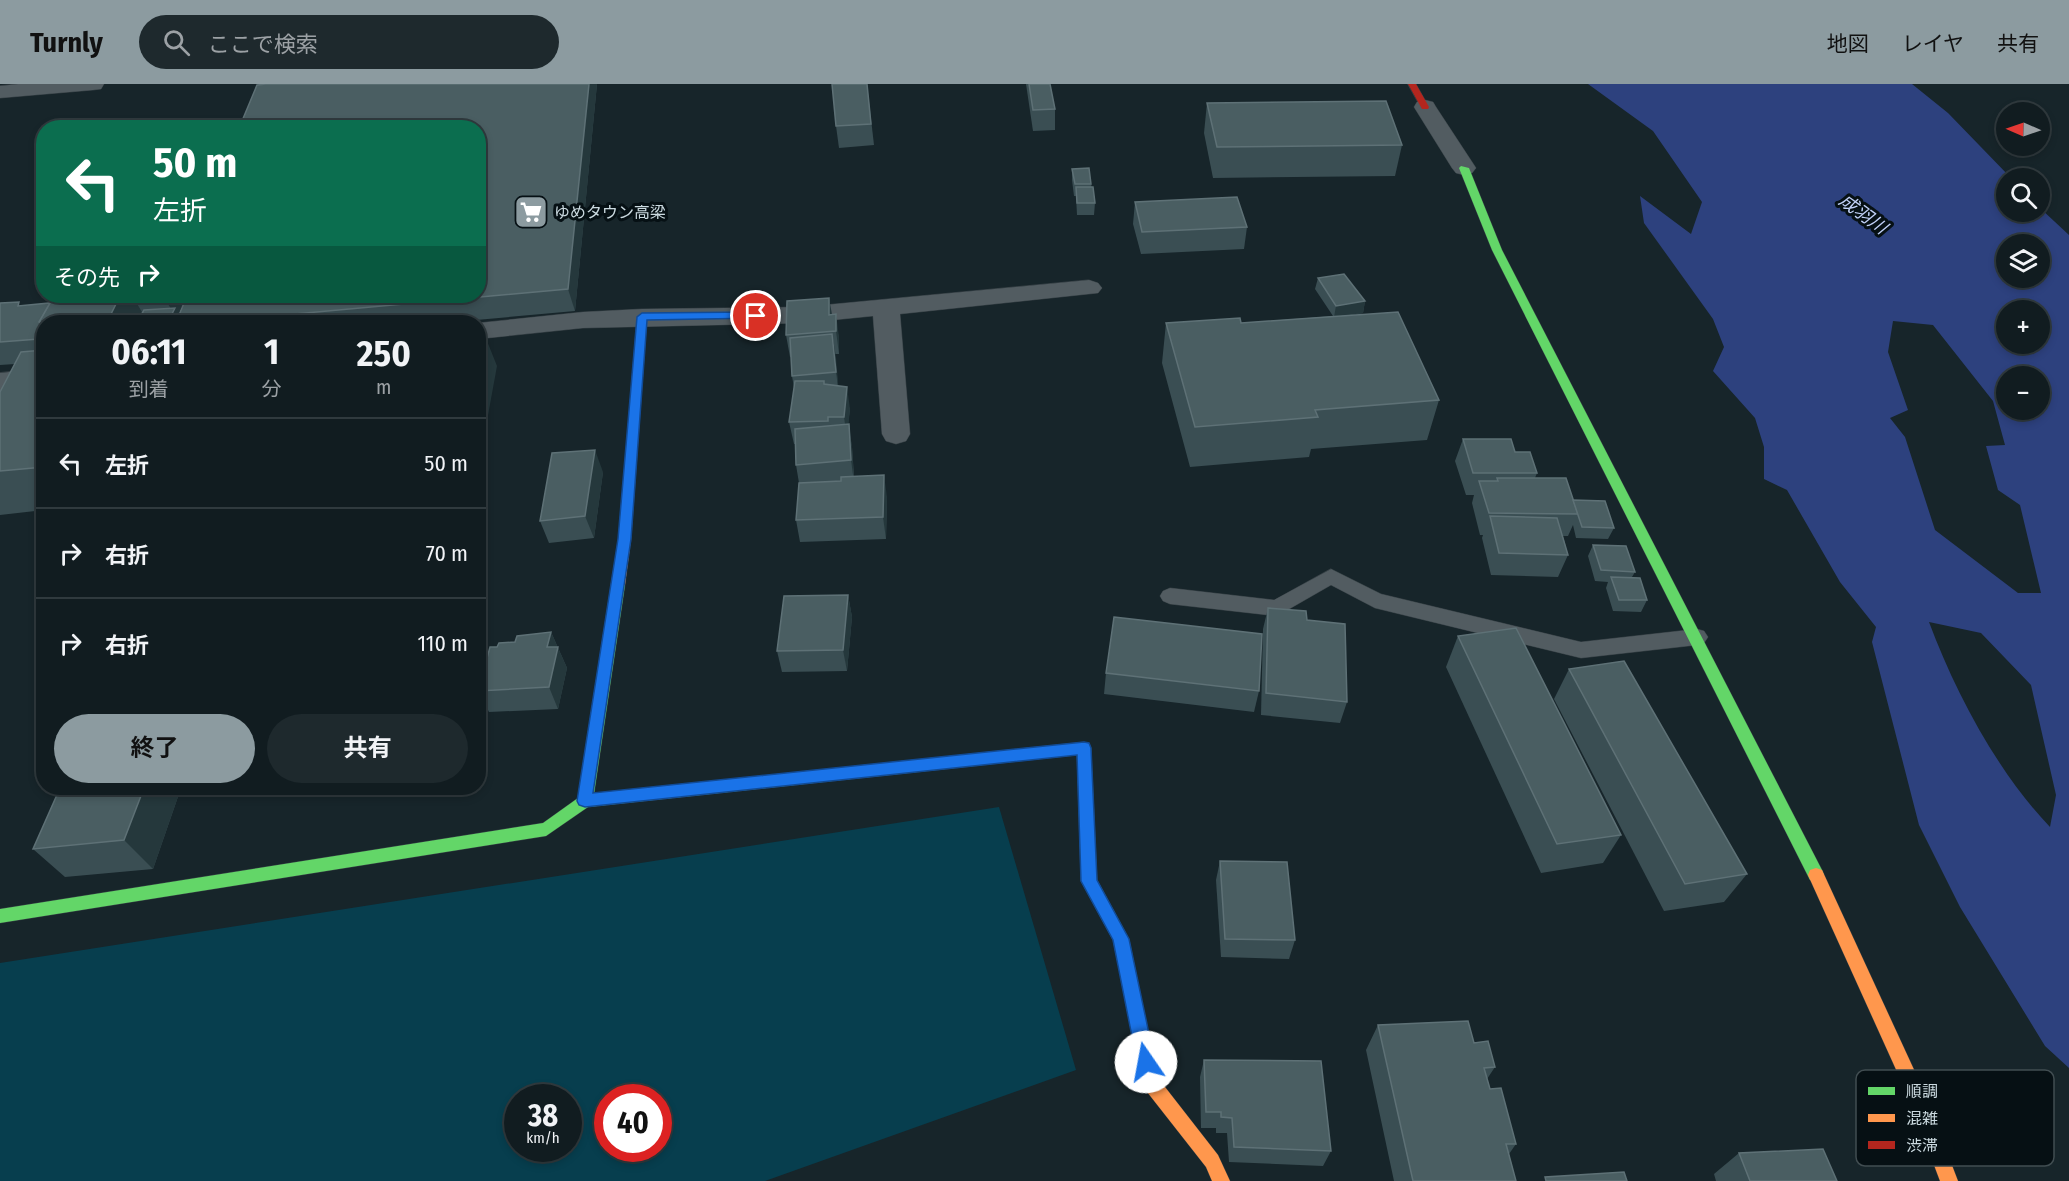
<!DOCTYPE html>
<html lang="ja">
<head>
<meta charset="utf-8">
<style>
	:root { --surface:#111c20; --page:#1e292d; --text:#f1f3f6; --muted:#9ca1a5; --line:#303a3e; --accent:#8c9ba0 }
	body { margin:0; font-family:"Fira Sans Condensed","Noto Sans JP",sans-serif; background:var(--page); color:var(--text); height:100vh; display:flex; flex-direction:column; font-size:22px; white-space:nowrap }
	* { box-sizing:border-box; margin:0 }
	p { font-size:20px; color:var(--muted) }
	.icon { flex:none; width:33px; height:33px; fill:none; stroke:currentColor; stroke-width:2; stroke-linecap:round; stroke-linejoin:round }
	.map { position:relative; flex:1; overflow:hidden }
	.panel { position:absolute; left:36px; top:231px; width:450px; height:480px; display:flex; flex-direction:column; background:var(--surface); border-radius:24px; box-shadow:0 3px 9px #0003,0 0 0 2px var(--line) }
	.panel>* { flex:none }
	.hud { position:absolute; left:36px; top:36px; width:450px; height:183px; border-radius:24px; box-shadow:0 3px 9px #0003,0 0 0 2px var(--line); background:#0b6e4f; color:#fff; overflow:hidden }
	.needle { width:39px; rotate:272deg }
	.tools { position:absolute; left:1996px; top:18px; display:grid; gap:12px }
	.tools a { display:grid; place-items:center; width:54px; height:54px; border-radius:50%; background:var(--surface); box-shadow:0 3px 9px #0003,0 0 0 2px var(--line); font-size:30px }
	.speed { position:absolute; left:504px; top:1000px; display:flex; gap:12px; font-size:30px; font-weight:700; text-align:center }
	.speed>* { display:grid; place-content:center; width:78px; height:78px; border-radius:50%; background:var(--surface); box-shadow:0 3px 9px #0003,0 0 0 2px var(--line); line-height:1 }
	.speed small { font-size:15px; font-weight:400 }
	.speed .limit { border:9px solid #d22; background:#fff; color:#111 }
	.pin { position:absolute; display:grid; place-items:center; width:51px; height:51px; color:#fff; margin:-26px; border:3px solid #fff; border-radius:50%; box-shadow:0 2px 6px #0007 }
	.me { position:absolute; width:66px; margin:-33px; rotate:348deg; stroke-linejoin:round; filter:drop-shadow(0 0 4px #0008) }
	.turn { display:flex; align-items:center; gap:21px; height:126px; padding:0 18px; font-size:27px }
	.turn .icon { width:78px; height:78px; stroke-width:2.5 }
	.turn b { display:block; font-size:42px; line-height:51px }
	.then { display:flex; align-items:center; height:57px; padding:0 18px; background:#0003; gap:12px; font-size:22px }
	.eta { display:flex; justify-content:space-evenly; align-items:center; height:102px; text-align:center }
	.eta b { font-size:36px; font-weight:700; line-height:42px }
	.cta { display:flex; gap:12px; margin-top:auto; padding:12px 18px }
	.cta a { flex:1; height:69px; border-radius:36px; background:var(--accent); color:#111; font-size:24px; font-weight:700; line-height:69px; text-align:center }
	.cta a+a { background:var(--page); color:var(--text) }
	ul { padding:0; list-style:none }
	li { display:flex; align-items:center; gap:18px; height:90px; padding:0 18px; border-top:2px solid var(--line) }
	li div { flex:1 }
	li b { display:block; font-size:22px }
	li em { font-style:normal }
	header { display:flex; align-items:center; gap:36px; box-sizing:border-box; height:84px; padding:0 30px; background:var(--accent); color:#111 }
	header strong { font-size:28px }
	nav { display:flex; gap:33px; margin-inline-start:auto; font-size:21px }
	.search { width:420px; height:54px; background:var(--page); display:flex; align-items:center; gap:15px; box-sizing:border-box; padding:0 21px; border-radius:33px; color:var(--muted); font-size:22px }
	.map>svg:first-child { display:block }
</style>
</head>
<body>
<header>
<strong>Turnly</strong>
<div class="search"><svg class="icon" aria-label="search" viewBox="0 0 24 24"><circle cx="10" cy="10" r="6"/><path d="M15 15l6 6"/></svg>ここで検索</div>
<nav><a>地図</a><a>レイヤ</a><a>共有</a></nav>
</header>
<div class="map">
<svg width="2069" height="1097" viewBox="0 0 2069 1097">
	<rect width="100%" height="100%" fill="#17252a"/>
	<path fill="#073e4e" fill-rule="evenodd" d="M999 723 1076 986 765 1097H0V879ZM518 1014H568V1065H518ZM608 1014H658V1065H608Z"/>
	<path fill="#2d417e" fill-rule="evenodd" d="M1588 0H1912L1948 29 2011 94H2007V128H2040V124L2069 151V984L2045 962 1960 823 1919 741 1872 558 1876 543 1840 498 1787 406 1764 395V363L1755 334 1713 287 1724 263 1713 235 1644 139 1640 112 1691 150 1702 118 1653 47ZM2040 160V194H2007V160ZM2007 226H2040V260H2007ZM1893 237 1933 241 1993 317 2005 361 1986 362 1998 406 2020 421 2041 509H2018L1935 446 1905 353 1890 334 1908 326 1888 268ZM2007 292H2040V326H2007ZM1929 538 1981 549 2031 601 2056 711 2050 743C1998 689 1955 608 1929 538Z"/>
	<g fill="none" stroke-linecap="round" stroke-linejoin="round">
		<g stroke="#353f44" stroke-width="1">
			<polygon id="lane" points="1331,485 1381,510 1581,558 1697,545 1704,547 1708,553 1704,559 1697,561 1581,574 1375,524 1331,501 1277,532 1170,520 1163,517 1160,512 1163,507 1170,504 1274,516"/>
		</g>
		<g stroke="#353f44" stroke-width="1">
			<g id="street">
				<polygon points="18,0 104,0 101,5 93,6 0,14 0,2"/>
				<polygon points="1425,16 1433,18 1436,23 1476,84 1472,89 1464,91 1456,89 1452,84 1414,23 1417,18"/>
				<polygon points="1089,196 1098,199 1102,204 1098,209 900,230 910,350 906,357 896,360 886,357 882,350 873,232 803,239 583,244 478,255 478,239 583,228 642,225 803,223"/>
				<polygon points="44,284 44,302 0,307 0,289"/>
			</g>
		</g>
		<g stroke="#353f44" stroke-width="1">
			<g id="fast">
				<polygon points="1461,82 1469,84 1502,166 1822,786 1824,791 1822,796 1816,798 1810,796 1492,166 1459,84"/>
				<polygon points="618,496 625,501 594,710 1084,658 1089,660 1091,664 1097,796 1129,855 1140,910 1138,916 1132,918 1126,916 1113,856 1081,797 1077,671 588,723 546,752 0,839 0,825 543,739 578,714 611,501"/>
			</g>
		</g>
		<g stroke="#353f44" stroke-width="1">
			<g id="slow">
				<polygon points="642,230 647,233 631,455 625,501 618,506 611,501 619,455 637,233"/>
				<polygon points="1816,784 1822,786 1922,1003 1958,1097 1940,1097 1908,1012 1808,791 1810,786"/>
				<polygon points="1132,902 1138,904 1140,910 1158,994 1218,1071 1230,1097 1212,1097 1206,1083 1144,1004 1124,910 1126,904"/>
			</g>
		</g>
		<g stroke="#353f44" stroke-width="1">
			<polygon id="jam" points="1408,0 1416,0 1429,23 1428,25 1422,25"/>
		</g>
		<use href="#lane" fill="#525c61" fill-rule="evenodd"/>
		<use href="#street" fill="#525c61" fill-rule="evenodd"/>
		<use href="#fast" fill="#63d668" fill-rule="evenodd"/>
		<use href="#slow" fill="#ff974d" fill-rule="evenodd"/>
		<use href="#jam" fill="#b3261e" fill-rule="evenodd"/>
	</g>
	<g fill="#3a4e53">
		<polygon points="597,0 575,227 454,238 44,238 44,426 0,431 0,308 15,280 0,281 0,219 22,222 50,219 54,212 186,212 178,230 179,231 478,212 242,37"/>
		<polygon points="867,0 874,61 839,64 836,42"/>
		<polygon points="1026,0 1050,0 1055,25 1055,46 1033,47"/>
		<polygon points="1207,19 1402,61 1395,92 1213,94 1204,49"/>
		<polygon points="1072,85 1091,100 1095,119 1094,131 1077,131 1076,112 1074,112 1072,96"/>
		<polygon points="1135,118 1247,143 1244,165 1141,170 1133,140"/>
		<polygon points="1318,194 1365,217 1363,229 1345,232 1439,316 1427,356 1311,365 1309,373 1190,383 1162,279 1166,239 1241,239 1333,232 1315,205"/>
		<polygon points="832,231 839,253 839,270 835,270 838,302 850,325 848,340 852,363 854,392 887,413 886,455 800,458 796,436 799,399 796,381 795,360 794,360 789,338 794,304 792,292 791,273 790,273 786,251"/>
		<polygon points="1463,355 1515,368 1537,389 1535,394 1573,416 1614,444 1608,455 1576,454 1573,441 1568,452 1563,452 1568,471 1558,493 1491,491 1482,454 1483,451 1480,451 1472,419 1474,411 1466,411 1455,377"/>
		<polygon points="603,388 594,454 549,459 540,437"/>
		<polygon points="1593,461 1635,488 1632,493 1647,516 1641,528 1613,527 1606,504 1608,498 1595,497 1588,472"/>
		<polygon points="848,511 852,533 847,587 782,588 777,567"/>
		<polygon points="1268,524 1347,618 1340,639 1261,631 1263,545"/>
		<polygon points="551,548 567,584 558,625 489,628 478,606 497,563"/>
		<polygon points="1458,552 1621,751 1603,779 1541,789 1446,583"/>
		<polygon points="1569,585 1747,790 1724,818 1664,827 1554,615"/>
		<polygon points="1106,589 1259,607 1254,628 1104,610"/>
		<polygon points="60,704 181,704 153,785 65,793 33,765"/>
		<polygon points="1220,777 1295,856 1289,875 1221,873 1216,796"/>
		<polygon points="1378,941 1474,959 1495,983 1487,995 1490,1005 1516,1060 1509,1070 1516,1097 1394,1097 1366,966"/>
		<polygon points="1204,976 1331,1067 1323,1082 1229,1078 1227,1049 1216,1049 1216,1044 1201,1044 1200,993"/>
		<polygon points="1739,1069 1837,1097 1716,1097 1714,1090"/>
	</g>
	<g fill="#25383c">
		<polygon points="589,0 597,0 575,227 568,205"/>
		<polygon points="120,212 151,212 133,213 145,233 143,238 107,238"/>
		<polygon points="163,212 186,212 178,230 181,236 170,234 173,228"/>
		<polygon points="829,214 833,236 829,231"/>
		<polygon points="1365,217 1363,229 1334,233 1336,222"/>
		<polygon points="836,230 839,253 839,270 836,247"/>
		<polygon points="481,242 497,282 478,386 478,256"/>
		<polygon points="44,247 44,261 39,255"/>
		<polygon points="832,250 836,273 839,310 836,288"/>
		<polygon points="847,303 850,325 847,355 844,333"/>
		<polygon points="849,340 852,363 854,398 851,376"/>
		<polygon points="595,366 603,388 594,454 585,432"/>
		<polygon points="884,391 887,413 886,455 883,433"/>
		<polygon points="848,511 852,533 847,587 843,566"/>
		<polygon points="551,548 567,584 558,625 549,603 547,563"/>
		<polygon points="144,704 181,704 153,785 124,756"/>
	</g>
	<g fill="#4a5e62" stroke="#5e7176" stroke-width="1.5">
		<polygon points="266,0 589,0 568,205 209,238 176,238 187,212 478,212 478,44 205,44 207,39 242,37 257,1"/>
		<polygon points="832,0 867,0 871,40 836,42"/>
		<polygon points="1029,0 1050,0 1055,25 1033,26"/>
		<polygon points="1386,17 1402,61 1217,63 1207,19"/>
		<polygon points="1089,84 1091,100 1075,100 1072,85"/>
		<polygon points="1076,103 1093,103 1095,119 1077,119"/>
		<polygon points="1237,113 1247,143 1142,148 1135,118"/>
		<polygon points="1344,190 1365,217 1336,222 1318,194"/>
		<polygon points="54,212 120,212 107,238 50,238 51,237 39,238"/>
		<polygon points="133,212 155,212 133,213"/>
		<polygon points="829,214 829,231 836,230 836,247 786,251 787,217"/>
		<polygon points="19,218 18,222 50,219 39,238 44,244 44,247 39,255 0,258 0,219"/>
		<polygon points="175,224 170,234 178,233 176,238 137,238 144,226"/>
		<polygon points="1398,228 1439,316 1315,326 1318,333 1195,343 1166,239 1240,234 1241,239"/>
		<polygon points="478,242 481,242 478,256"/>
		<polygon points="832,250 836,288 792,292 790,254"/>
		<polygon points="44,266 44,383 0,387 0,308 21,268"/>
		<polygon points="795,297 824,297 824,300 847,303 844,333 828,333 828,337 789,338"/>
		<polygon points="849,340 851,376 796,381 795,345"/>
		<polygon points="1463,355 1511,355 1515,368 1530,368 1537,389 1473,389"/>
		<polygon points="595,366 585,432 540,437 552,369"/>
		<polygon points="884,391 883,433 796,436 799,399 841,397 841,393"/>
		<polygon points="1497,394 1566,394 1578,430 1489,429 1479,397 1498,397"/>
		<polygon points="1573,416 1605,417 1614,444 1582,443"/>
		<polygon points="1490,432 1557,434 1568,471 1499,469"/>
		<polygon points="1593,461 1626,462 1635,488 1601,486"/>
		<polygon points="1611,493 1640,494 1647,516 1619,516"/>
		<polygon points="848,511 843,566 777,567 784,512"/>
		<polygon points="1268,524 1306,527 1307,536 1345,540 1347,618 1266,609"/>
		<polygon points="1114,533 1262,550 1259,607 1106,589"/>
		<polygon points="1516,544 1621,751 1557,760 1458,552"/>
		<polygon points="551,548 547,563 558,563 549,603 478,607 490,563 497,563 499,559 515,558 517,552"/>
		<polygon points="1624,577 1747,790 1685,800 1569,585"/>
		<polygon points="60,704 144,704 124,756 33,765"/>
		<polygon points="1220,777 1287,778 1295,856 1225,855"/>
		<polygon points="1468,937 1474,959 1488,957 1495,983 1484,984 1490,1005 1501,1004 1516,1060 1506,1060 1516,1097 1413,1097 1378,941"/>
		<polygon points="1204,976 1321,977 1331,1067 1234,1063 1232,1034 1221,1033 1221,1028 1206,1028"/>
		<polygon points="1823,1065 1837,1097 1750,1097 1739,1069"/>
		<polygon points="1624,1088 1627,1097 1546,1097 1545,1093"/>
	</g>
	<polygon fill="#1a73e8" stroke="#114b97" stroke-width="1.5" points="756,228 760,229 760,234 647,236 631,455 593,709 1084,658 1089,659 1091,664 1097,796 1129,855 1155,978 1152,984 1146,986 1140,984 1137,978 1113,856 1081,797 1077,671 585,723 579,721 577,717 618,455 637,233 642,229"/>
	<defs>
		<g id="supermarket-square" transform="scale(1.725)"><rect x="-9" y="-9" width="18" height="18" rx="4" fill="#8c9ba0" stroke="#061014"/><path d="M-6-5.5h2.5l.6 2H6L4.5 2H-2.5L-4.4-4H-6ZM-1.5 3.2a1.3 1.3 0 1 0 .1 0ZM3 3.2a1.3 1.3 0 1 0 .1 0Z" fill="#fff"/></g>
	</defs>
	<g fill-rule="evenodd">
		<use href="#supermarket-square" x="531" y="128"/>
	</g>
	<g text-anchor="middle" stroke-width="6" stroke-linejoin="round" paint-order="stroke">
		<g font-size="16" fill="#cbdae0" stroke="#061014" text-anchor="start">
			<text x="554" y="134">ゆめタウン高梁</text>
		</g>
		<g font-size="18" font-style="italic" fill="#c1d1f8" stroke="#061014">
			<text transform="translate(1863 130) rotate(36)" y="6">成羽川</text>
		</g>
	</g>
	<rect x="1856" y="986" width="198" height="96" rx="9" fill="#061014" stroke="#414d51" stroke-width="1.5"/>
	<rect x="1868" y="1003" width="27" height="8" fill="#63d668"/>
	<rect x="1868" y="1030" width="27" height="8" fill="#ff974d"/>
	<rect x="1868" y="1057" width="27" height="8" fill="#b3261e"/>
	<g font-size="16" fill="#cbdae0">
		<text x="1906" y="1013">順調</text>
		<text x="1906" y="1040">混雑</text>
		<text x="1906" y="1067">渋滞</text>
	</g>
</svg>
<div class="tools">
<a><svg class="needle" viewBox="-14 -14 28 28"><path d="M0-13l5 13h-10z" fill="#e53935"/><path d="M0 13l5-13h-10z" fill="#9ca1a5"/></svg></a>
<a><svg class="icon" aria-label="search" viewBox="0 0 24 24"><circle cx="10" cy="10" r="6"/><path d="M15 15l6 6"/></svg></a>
<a><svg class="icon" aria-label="layers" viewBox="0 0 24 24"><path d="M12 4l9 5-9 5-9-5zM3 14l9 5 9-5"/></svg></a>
<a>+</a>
<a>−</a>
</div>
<div class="speed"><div>38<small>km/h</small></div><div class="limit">40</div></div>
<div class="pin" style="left:756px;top:232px;background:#d93025"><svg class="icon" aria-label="arrive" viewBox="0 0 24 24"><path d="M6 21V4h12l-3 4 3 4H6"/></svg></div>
<svg class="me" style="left:1146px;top:978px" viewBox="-20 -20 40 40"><circle r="19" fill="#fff"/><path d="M0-13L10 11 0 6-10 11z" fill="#1a73e8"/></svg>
<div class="hud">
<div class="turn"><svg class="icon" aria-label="left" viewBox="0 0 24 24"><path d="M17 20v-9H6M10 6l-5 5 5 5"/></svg><div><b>50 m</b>左折</div></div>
<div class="then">その先<svg class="icon" aria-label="right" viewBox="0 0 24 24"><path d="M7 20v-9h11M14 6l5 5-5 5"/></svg></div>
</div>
<section class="panel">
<div class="eta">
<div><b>06:11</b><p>到着</p></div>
<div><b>1</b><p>分</p></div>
<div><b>250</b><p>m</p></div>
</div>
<ul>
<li><svg class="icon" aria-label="left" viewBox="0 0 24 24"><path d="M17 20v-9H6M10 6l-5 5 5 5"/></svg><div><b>左折</b></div><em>50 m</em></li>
<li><svg class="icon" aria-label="right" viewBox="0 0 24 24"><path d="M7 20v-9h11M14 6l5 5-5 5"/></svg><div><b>右折</b></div><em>70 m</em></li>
<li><svg class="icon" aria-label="right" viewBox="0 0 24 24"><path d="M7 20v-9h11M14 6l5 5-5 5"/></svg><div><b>右折</b></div><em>110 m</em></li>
</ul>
<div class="cta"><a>終了</a><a>共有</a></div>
</section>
</div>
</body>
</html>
